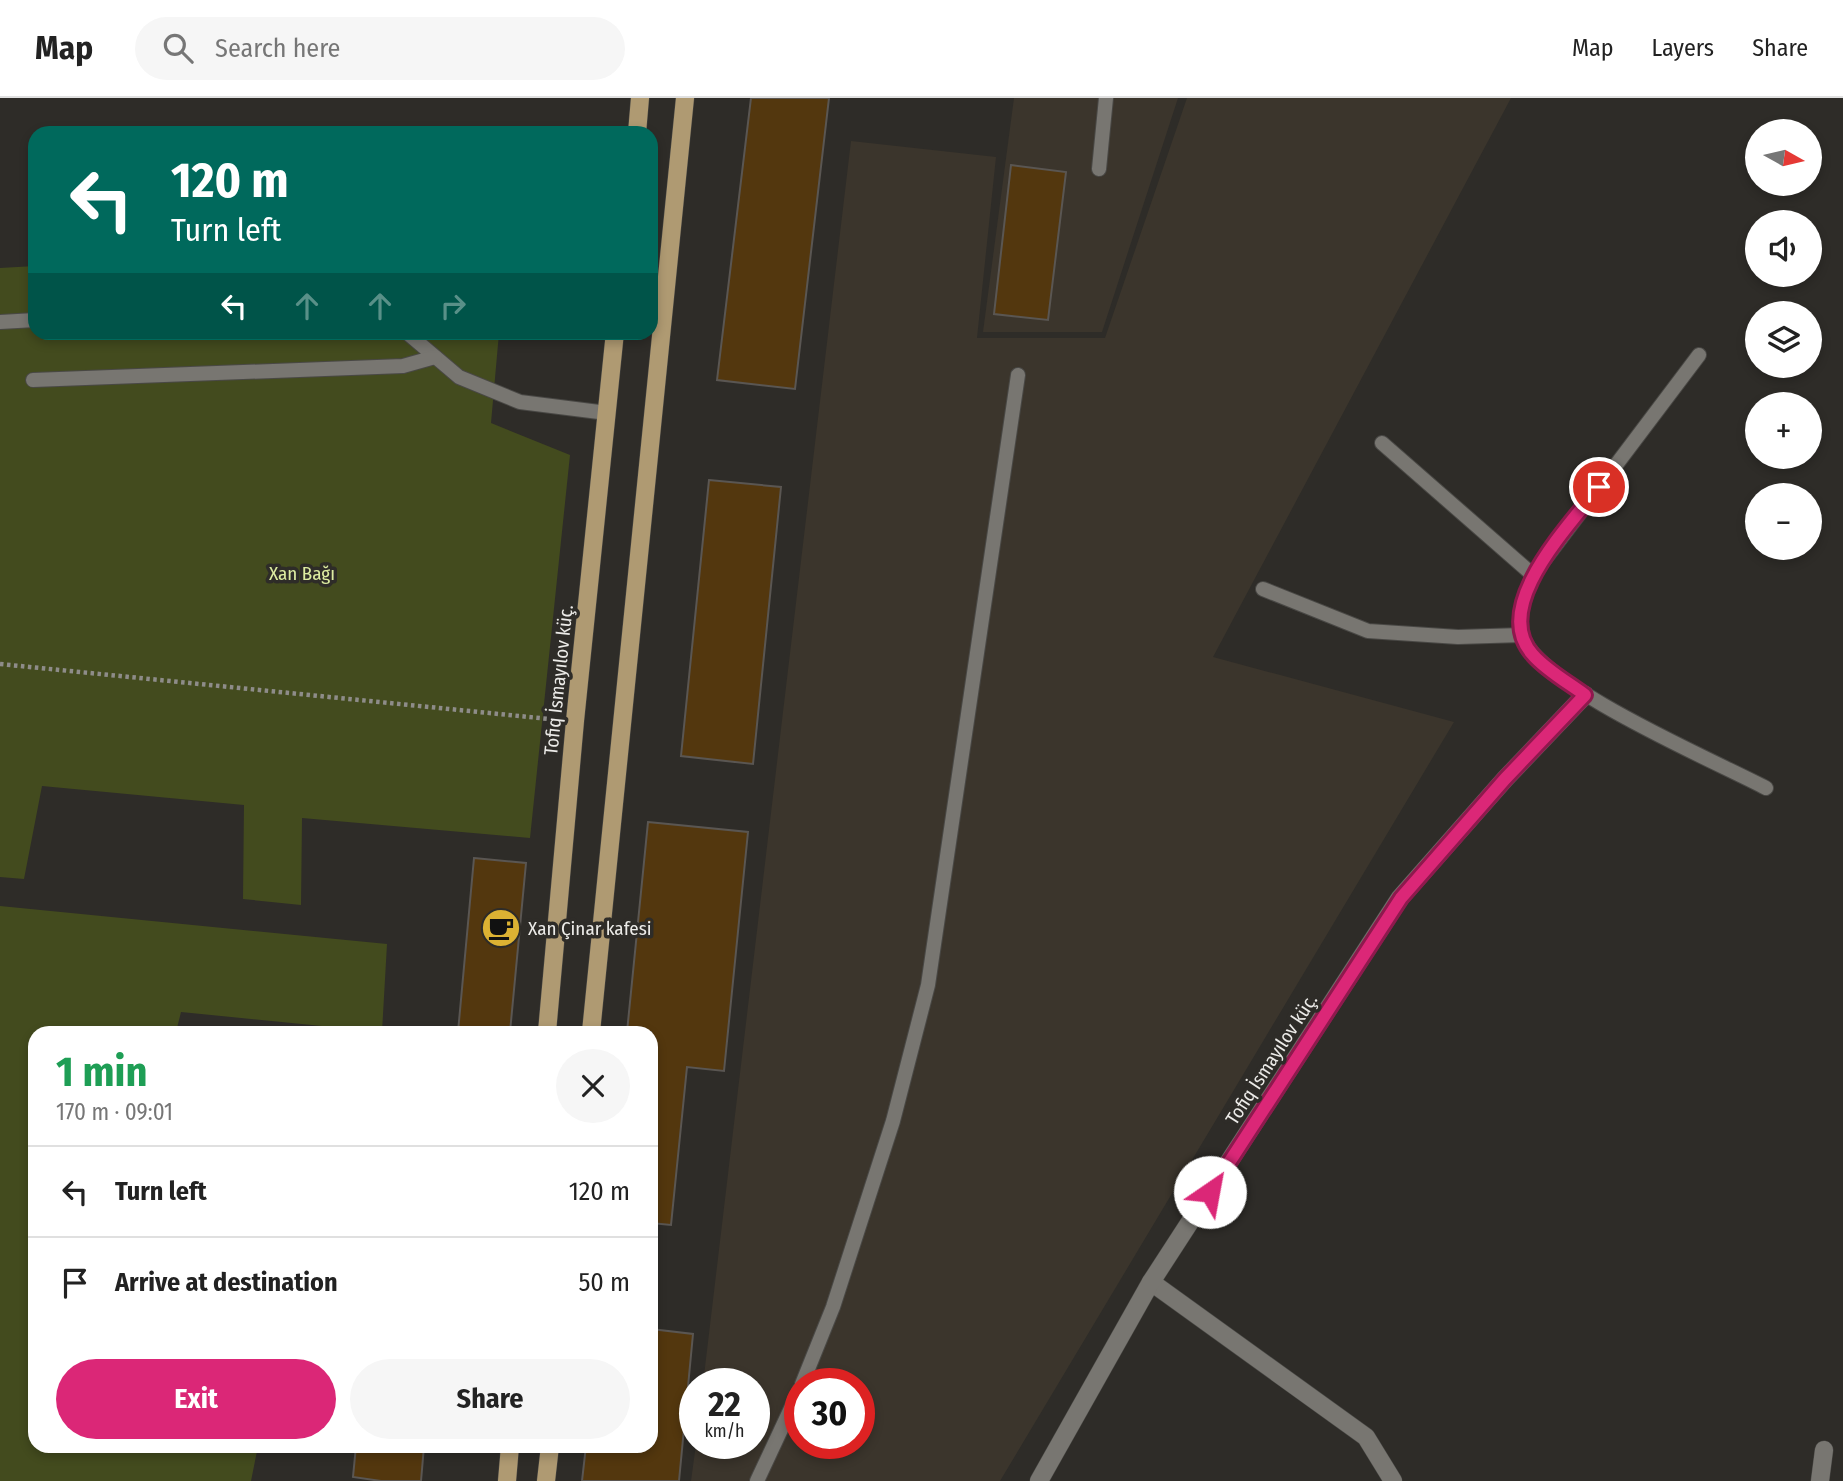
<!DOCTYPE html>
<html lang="en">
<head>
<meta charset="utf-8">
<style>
	:root { --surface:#fff; --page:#f6f6f6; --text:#222; --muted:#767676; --line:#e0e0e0; --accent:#db2777 }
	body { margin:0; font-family:"Fira Sans Condensed",sans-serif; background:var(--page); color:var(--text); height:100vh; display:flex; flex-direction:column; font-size:26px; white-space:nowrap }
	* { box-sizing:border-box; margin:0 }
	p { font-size:23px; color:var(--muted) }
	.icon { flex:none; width:38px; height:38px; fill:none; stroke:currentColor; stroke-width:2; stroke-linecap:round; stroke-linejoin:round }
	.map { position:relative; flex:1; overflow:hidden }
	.side { position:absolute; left:28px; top:928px; width:630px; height:427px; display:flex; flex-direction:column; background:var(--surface); border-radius:21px; box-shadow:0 4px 10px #0003 }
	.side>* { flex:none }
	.hud { position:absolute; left:28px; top:28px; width:630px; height:214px; border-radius:21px; box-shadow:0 4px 10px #0003; background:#00695c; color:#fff; overflow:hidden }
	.needle { width:46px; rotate:98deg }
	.tools { position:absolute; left:1745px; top:21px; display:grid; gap:14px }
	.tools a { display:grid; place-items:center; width:77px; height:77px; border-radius:50%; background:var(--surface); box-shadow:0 4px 10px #0003; font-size:35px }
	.speed { position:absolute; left:679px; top:1270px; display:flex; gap:14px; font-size:35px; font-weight:700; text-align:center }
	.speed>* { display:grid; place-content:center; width:91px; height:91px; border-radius:50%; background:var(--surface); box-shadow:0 4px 10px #0003; line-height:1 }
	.speed small { font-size:18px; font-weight:400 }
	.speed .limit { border:10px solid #d22; background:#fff; color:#111 }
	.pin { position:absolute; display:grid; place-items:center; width:60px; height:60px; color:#fff; margin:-30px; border:4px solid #fff; border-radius:50%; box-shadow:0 2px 7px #0007 }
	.me { position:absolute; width:77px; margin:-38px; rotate:33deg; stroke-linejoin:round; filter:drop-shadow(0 0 5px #0008) }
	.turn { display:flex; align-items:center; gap:24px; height:147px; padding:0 28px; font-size:32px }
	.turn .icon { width:91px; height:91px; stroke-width:2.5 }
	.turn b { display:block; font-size:49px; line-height:60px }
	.lanes { display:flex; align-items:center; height:66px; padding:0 28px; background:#0003; justify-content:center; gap:35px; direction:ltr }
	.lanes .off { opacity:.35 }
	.round { display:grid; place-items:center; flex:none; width:74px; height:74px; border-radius:37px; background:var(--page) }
	.overview { display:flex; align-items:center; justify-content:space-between; height:119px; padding:0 28px }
	h1 { font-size:42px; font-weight:700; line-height:52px; color:#1e9e55 }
	.primary-button { display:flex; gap:14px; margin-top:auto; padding:14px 28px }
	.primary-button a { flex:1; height:80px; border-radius:42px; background:var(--accent); color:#fff; font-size:28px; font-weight:700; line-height:80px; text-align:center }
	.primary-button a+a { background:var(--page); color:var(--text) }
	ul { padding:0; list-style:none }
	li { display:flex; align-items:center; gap:21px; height:91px; padding:0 28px; border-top:2px solid var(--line) }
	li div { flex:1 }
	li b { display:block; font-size:26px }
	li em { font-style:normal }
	header { display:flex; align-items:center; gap:42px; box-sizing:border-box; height:98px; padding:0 35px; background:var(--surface); border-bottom:2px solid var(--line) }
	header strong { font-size:33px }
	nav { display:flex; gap:38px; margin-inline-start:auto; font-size:24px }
	.search { width:490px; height:63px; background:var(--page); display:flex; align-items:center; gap:18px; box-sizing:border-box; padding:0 24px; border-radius:38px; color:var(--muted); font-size:26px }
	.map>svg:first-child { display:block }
</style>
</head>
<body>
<header>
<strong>Map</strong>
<div class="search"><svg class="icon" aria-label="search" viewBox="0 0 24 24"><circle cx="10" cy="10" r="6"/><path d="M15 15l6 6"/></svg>Search here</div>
<nav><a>Map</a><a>Layers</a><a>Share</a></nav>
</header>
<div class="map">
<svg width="1843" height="1383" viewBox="0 0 1843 1383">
	<rect width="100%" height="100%" fill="#2e2c28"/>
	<g fill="#3b352c" fill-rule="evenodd">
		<polygon points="1014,0 1178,0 1102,234 983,234"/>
		<path d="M1187 0H1511L1213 559 1454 624 1000 1383H691L696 1346H754V1286H703L851 43 996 59 977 240H1105ZM800 1286H859V1346H800Z"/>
	</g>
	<g fill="#434b1e">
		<polygon points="35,168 35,234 499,235 491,325 570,357 530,740 302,720 301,807 243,801 244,707 42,688 24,781 0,779 0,170"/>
		<polygon points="0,808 387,846 382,934 181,914 176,934 35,934 35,1348 258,1348 251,1383 0,1383"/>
	</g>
	<g fill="#53370e" stroke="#5a5652" stroke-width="2">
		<polygon points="751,0 829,0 795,291 717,282"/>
		<polygon points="1011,67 1066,74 1048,222 994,216"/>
		<polygon points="709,382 781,389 753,666 681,658"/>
		<polygon points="648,724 748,734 724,973 687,969 671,1127 651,1125 651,934 627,934"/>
		<polygon points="474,760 526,765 510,934 458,934"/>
		<polygon points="651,1231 693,1236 679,1383 582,1383 586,1348 651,1348"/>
		<polygon points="356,1348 424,1348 421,1383 381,1383 353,1379"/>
	</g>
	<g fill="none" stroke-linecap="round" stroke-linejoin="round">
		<g stroke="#494845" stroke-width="16">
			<g id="service">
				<polyline points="1099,71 1106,0"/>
				<polyline points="0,224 35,222"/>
				<polyline points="406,234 459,279 520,304 607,315"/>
				<path d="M1699 257 1533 477C1526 495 1516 520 1523 539 1541 589 1715 663 1766 690"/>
				<polyline points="33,282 403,268 435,259"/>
				<polyline points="1382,345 1533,477"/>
				<polyline points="1263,491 1368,533 1458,539 1522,537"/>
				<polyline points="802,1286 833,1209 893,1023 928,887 1018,277"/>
				<polyline points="757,1383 800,1291"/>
			</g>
		</g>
		<g stroke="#494845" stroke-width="19">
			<g id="minor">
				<polyline points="1151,1184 1366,1339 1393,1383"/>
				<polyline points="1039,1383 1151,1184 1400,800 1505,681 1585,597"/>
				<polyline points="1820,1383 1824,1352"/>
			</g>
		</g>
		<g stroke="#494845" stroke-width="19">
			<g id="primary">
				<polyline points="637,35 640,0"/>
				<polyline points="547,934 575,623 615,234"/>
				<polyline points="591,934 685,0"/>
				<polyline points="507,1383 510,1348"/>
				<polyline points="546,1383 550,1348"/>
			</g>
		</g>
		<polyline stroke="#8e8c89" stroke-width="4.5" stroke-dasharray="3.5 3.5" stroke-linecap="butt" points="0,566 549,621"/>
		<use href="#service" stroke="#787671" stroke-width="14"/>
		<use href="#minor" stroke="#787671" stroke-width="18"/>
		<use href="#primary" stroke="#af9a72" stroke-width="18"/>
	</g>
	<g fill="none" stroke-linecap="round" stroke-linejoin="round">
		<g stroke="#8e194d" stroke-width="18">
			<path id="route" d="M1210 1094 1401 800 1505 681 1585 597C1569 585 1547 573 1533 557 1489 509 1570 427 1599 389"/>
		</g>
		<use href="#route" stroke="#db2777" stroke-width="12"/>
	</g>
	<defs>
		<g id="cafe-disc" transform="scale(2.0125)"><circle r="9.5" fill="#dcb233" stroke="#2e2c28"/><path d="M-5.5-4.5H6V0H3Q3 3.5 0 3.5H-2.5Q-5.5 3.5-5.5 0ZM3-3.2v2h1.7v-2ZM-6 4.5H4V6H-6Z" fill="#111"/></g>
	</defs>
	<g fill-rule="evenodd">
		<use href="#cafe-disc" x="501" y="830"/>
	</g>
	<g text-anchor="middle" stroke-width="7" stroke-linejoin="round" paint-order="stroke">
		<g font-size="19" fill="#ddeca1" stroke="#2e2c28">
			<text x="302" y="482">Xan Bağı</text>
		</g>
		<g font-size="19" fill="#ecebe8" stroke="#2e2c28">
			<text transform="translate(558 582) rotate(-84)" y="7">Tofiq İsmayılov küç.</text>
			<text transform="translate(1271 961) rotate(-57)" y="7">Tofiq İsmayılov küç.</text>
		</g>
		<g font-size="19" fill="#ecebe8" stroke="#2e2c28" text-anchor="start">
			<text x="528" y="837">Xan Çinar kafesi</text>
		</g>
	</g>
</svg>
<div class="tools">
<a><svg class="needle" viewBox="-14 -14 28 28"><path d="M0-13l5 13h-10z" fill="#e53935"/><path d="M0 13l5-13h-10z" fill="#767676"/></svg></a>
<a><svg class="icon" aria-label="sound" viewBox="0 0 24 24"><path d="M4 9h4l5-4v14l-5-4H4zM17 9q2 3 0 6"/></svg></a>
<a><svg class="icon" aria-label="layers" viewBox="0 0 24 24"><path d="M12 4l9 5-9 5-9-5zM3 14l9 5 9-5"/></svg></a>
<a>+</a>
<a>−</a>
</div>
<div class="speed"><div>22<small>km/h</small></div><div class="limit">30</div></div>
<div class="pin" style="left:1599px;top:389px;background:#d93025"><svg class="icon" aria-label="arrive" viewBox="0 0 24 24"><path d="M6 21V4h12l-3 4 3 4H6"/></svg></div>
<svg class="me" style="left:1210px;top:1094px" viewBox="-20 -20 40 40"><circle r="19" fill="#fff"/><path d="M0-13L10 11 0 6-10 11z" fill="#db2777"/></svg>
<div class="hud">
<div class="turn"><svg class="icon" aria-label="left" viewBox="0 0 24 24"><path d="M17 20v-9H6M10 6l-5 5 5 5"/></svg><div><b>120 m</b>Turn left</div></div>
<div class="lanes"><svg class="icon" aria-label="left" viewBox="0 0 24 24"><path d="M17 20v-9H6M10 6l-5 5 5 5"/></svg><svg class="icon off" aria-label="ahead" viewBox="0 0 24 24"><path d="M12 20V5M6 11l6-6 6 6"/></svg><svg class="icon off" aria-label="ahead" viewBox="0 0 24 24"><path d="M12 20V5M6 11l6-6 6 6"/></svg><svg class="icon off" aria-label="right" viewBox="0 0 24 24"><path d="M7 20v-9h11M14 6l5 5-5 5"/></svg></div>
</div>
<section class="side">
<div class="overview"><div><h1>1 min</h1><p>170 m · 09:01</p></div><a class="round"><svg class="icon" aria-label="close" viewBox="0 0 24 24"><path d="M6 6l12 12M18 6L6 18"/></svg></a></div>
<ul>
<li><svg class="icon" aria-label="left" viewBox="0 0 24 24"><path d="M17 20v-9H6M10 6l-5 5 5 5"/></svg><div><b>Turn left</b></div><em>120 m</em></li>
<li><svg class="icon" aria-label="arrive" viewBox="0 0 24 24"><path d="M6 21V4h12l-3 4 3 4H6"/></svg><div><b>Arrive at destination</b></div><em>50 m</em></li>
</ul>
<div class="primary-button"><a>Exit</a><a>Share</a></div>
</section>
</div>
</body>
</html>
